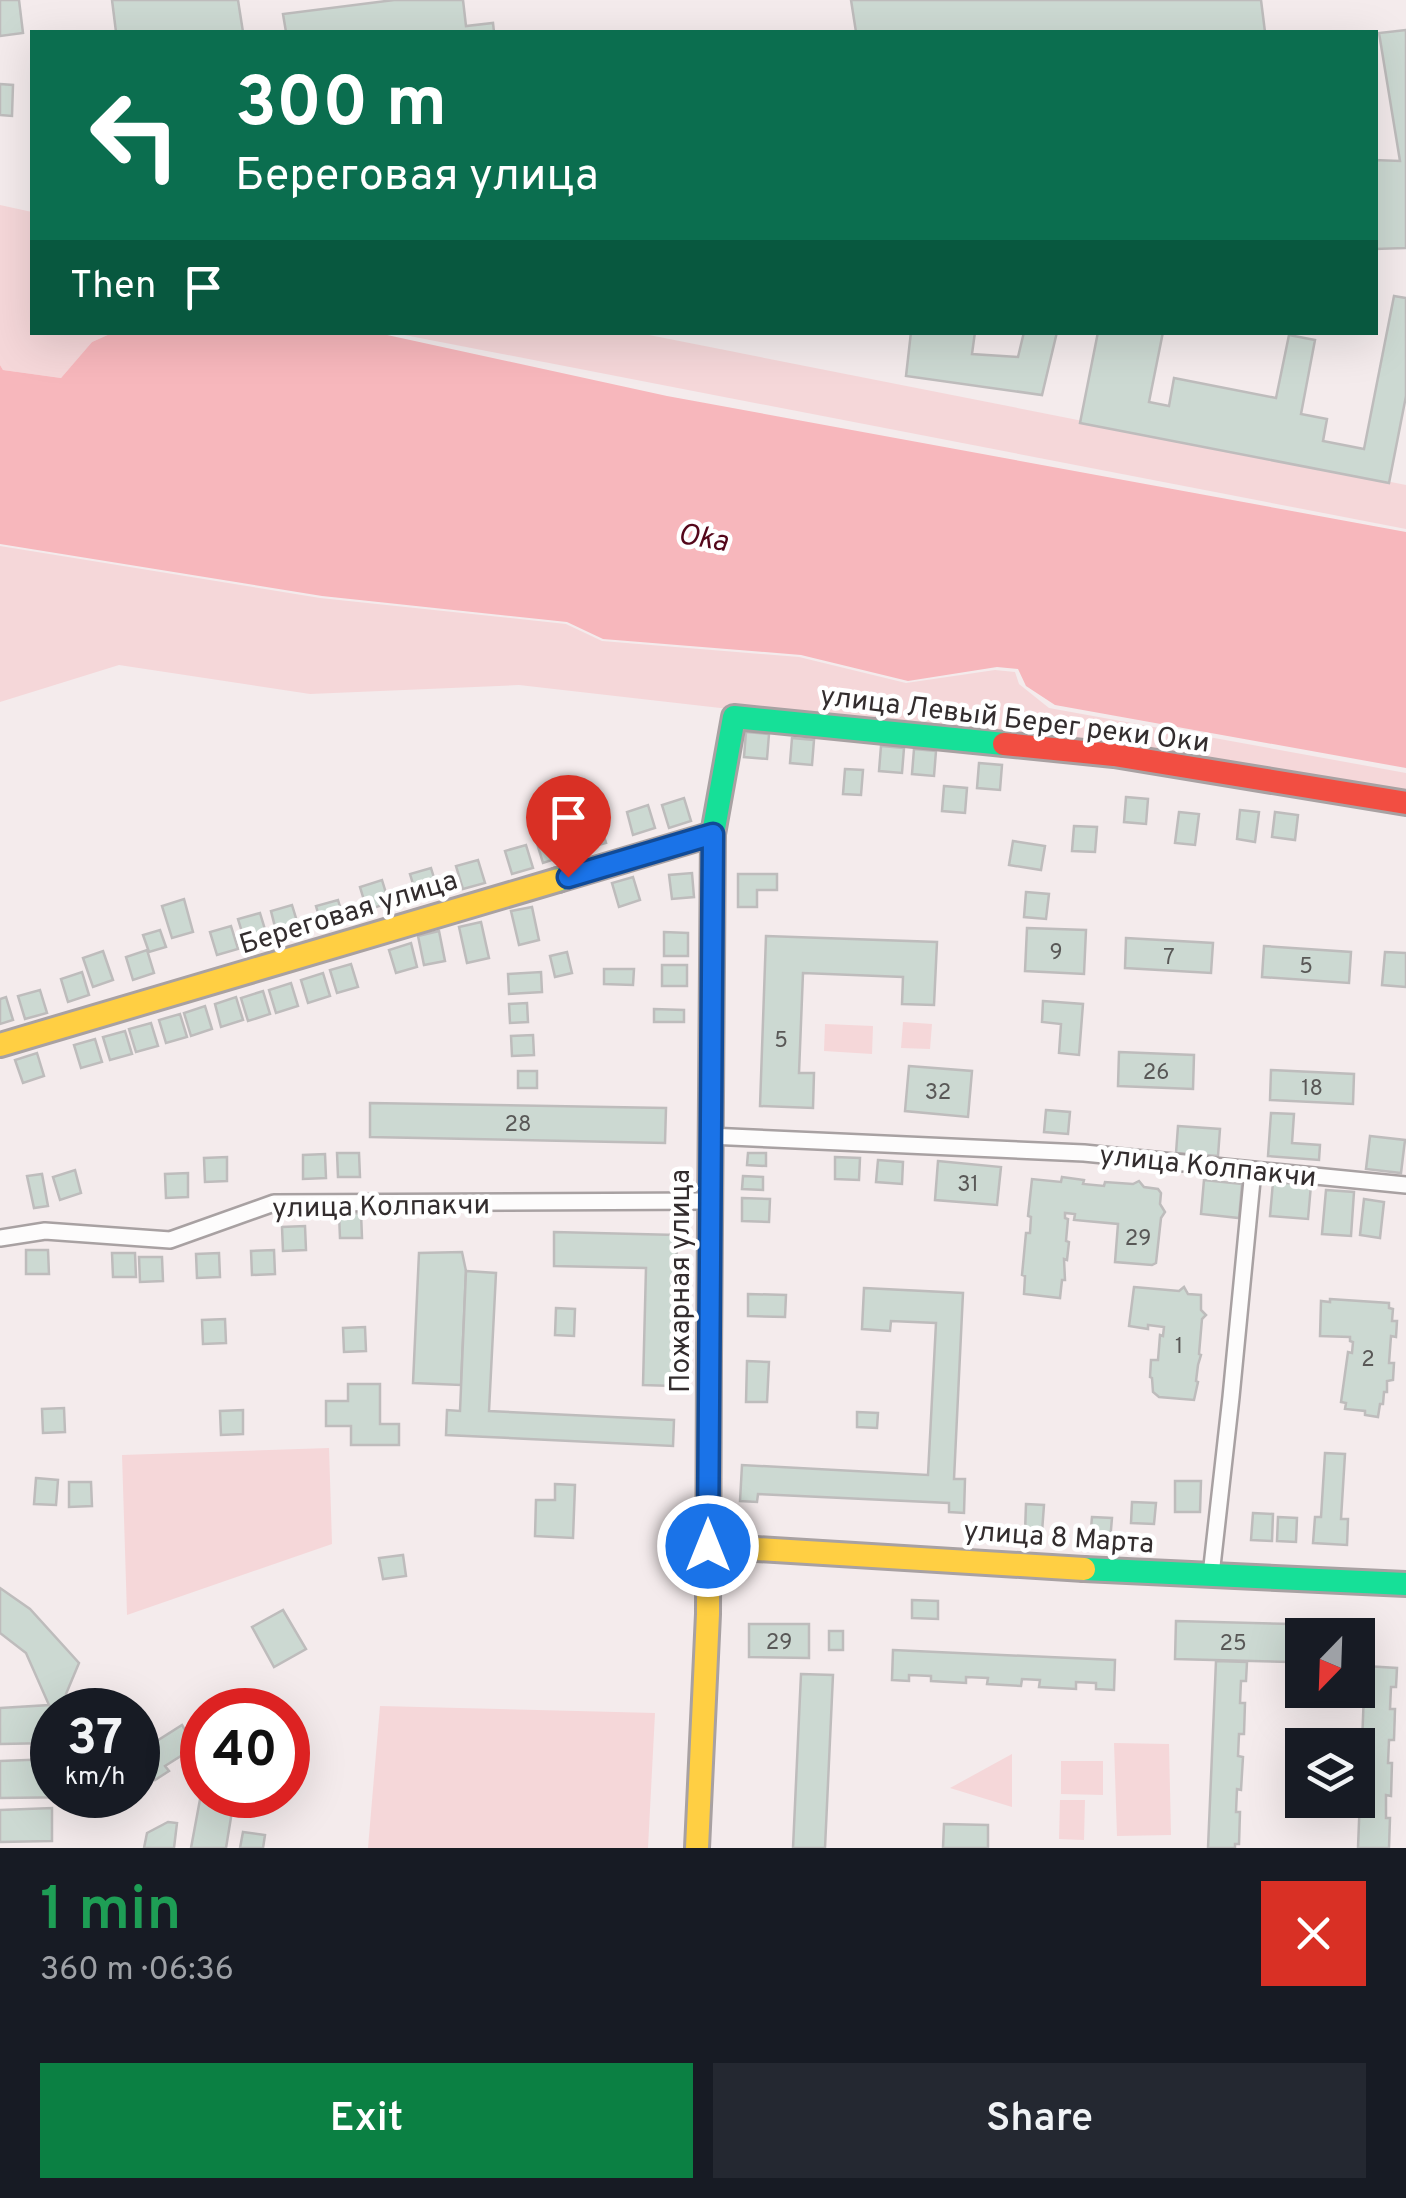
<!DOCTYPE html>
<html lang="en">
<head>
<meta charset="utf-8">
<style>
	:root { --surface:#171b24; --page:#242831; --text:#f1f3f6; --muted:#9ea1a6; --accent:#0b8043 }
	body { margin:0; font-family:Overpass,sans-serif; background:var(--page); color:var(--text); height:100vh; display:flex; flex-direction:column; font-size:38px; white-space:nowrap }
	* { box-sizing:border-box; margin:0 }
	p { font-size:32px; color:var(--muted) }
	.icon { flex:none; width:55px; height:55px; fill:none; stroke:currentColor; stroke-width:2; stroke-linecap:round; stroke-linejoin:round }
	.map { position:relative; height:1848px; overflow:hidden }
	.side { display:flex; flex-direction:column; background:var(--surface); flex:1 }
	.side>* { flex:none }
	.guide { position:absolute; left:30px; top:30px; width:1348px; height:305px; border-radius:0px; box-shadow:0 10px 40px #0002; background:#0b6e4f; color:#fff; overflow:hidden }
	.needle { width:65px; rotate:203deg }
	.buttons { position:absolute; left:1285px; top:1618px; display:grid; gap:20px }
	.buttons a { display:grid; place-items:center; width:90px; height:90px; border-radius:0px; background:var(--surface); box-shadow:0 10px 40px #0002; font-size:50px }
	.speed { position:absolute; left:30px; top:1688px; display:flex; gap:20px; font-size:50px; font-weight:700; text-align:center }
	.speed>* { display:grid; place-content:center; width:130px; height:130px; border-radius:50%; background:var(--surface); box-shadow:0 10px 40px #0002; line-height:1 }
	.speed small { font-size:25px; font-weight:400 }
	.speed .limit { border:15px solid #d22; background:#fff; color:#111 }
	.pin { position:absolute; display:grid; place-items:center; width:85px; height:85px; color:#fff; margin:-102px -42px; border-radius:50% 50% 50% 0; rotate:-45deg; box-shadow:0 0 10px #0007 }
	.pin .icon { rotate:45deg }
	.me { position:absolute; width:110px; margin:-55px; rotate:0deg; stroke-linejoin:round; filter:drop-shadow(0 0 8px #0008) }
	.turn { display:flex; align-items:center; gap:35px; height:210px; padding:0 40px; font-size:45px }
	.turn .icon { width:130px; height:130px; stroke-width:2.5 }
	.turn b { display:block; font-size:70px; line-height:85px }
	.then { display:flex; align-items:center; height:95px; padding:0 40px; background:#0003; gap:20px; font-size:38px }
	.round { display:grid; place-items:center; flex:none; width:105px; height:105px; border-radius:0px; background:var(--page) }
	.overview { display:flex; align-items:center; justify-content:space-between; height:170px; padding:0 40px }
	h1 { font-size:60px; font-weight:600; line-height:75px; color:#1e9e55 }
	.primary-button { display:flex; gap:20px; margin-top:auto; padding:20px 40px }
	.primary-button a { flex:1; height:115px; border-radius:0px; background:var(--accent); color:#fff; font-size:40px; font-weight:600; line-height:115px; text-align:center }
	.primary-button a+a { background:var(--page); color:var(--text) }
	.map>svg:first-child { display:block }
</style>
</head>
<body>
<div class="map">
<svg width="1406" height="1848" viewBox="0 0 1406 1848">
	<rect width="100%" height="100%" fill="#f4ebec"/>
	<g fill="#f5d7d9">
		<polygon points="0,205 32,212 32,332 112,333 92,342 61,378 3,370 0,365"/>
		<polygon points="394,333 639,333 1406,485 1406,529"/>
		<polygon points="0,546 320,598 566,624 602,641 799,657 906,683 995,670 1015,672 1019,684 1049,708 1406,773 1406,799 738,710 519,685 310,694 119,665 0,702"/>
		<polygon points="903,1022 932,1024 930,1049 901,1048"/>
		<polygon points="825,1024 873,1026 872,1054 824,1051"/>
		<polygon points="329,1448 332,1544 127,1615 122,1455"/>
		<polygon points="380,1706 655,1713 648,1848 368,1848"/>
		<polygon points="1114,1743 1169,1744 1171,1835 1117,1836"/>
		<polygon points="1012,1754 1012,1807 950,1788"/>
		<polygon points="1061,1761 1103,1761 1103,1795 1061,1794"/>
		<polygon points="1060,1800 1085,1800 1084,1840 1059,1839"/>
	</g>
	<polygon fill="#f7b7bc" points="112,333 378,333 667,396 1406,532 1406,768 1055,705 1026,686 1018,669 997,667 908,681 801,655 603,639 567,622 322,596 0,544 0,365 3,370 61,378 92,342"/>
	<g fill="#ccd9d2" stroke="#bebcbc" stroke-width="2.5">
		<polygon points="0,0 19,0 23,33 0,36"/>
		<polygon points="112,0 238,0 243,32 116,32"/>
		<polygon points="394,0 463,0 466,26 493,23 494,32 286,32 283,14"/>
		<polygon points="851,0 1261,0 1265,32 856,32"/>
		<polygon points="1406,30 1406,248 1375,249 1375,160 1400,161 1379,33"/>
		<polygon points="0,84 13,85 12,116 0,115"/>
		<polygon points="1394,296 1406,298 1406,396 1389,483 1080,423 1098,332 1163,332 1149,402 1169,406 1174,378 1276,398 1289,335 1315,340 1301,414 1327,419 1323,441 1364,449"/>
		<polygon points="911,332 975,332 972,354 1018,357 1024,332 1057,332 1042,395 906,376"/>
		<polygon points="746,732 769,734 767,759 744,757"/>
		<polygon points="792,738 814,740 812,765 790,763"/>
		<polygon points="881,746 904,748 902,773 879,771"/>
		<polygon points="914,749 936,751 934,776 912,774"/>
		<polygon points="979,763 1002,765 1000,790 977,788"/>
		<polygon points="845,769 863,770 861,795 843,794"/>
		<polygon points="944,786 967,788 965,813 942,811"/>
		<polygon points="1126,797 1148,799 1146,824 1124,822"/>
		<polygon points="684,798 691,821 669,828 662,805"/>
		<polygon points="648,805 655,828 633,835 627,812"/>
		<polygon points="1240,810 1259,812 1255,842 1237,839"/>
		<polygon points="1179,812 1199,814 1195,845 1175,843"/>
		<polygon points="1275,812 1298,815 1295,840 1272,837"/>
		<polygon points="599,820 606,843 584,849 578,826"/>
		<polygon points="1074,826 1097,827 1095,852 1072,851"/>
		<polygon points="558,833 564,856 543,863 536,840"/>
		<polygon points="1013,841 1045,846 1041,870 1009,865"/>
		<polygon points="526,845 533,868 512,874 505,851"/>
		<polygon points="478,860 485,883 463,889 456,866"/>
		<polygon points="431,868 438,891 417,897 410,874"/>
		<polygon points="692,873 694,897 672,899 669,875"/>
		<polygon points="738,874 777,874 777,890 757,890 757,907 738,907"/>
		<polygon points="633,877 640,900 619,907 612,883"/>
		<polygon points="382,880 389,903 367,910 360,887"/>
		<polygon points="1026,892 1049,894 1046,919 1024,917"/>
		<polygon points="184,899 193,932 172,938 162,906"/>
		<polygon points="338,900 345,923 323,930 316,906"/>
		<polygon points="292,905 299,928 277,935 271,911"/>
		<polygon points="532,907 539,940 519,945 511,911"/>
		<polygon points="260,913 267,936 245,942 238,919"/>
		<polygon points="481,922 489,958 467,963 459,927"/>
		<polygon points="231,926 238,949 217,955 210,932"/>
		<polygon points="1027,928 1086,930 1084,974 1025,971"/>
		<polygon points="160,930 166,947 149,952 143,935"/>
		<polygon points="439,931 445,961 424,965 418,936"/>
		<polygon points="664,932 688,933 688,956 664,956"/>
		<polygon points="766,936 937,942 934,1005 902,1004 903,977 803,973 799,1073 814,1073 813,1108 760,1106"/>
		<polygon points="1126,938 1213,943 1211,973 1125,968"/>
		<polygon points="411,943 417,967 396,973 389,950"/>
		<polygon points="1264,946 1351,952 1349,983 1262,977"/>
		<polygon points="147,950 154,973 133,980 126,957"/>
		<polygon points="103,951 113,980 93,987 83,958"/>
		<polygon points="567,952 572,973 555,977 550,956"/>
		<polygon points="1385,952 1406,953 1406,987 1382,985"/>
		<polygon points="351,964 358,987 337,993 330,970"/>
		<rect x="662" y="965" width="25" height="21"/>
		<polygon points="604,969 634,969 633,985 604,984"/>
		<polygon points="82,972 89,995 68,1002 61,979"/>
		<polygon points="541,972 542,992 509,994 508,974"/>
		<polygon points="323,973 330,996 308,1003 301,980"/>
		<polygon points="291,983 298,1006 276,1013 269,990"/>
		<polygon points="40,990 47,1013 25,1019 18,996"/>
		<polygon points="263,991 270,1014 248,1021 241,998"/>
		<polygon points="6,997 13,1020 0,1024 0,999"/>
		<polygon points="236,997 243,1020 221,1027 215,1004"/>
		<polygon points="1043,1001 1083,1004 1079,1055 1059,1053 1061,1024 1042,1022"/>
		<polygon points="527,1003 528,1022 510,1023 509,1004"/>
		<polygon points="205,1006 212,1029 191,1036 184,1013"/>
		<polygon points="654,1009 684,1010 684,1022 654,1022"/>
		<polygon points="180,1014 187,1037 166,1043 159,1020"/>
		<polygon points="151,1023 158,1046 136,1052 129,1029"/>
		<polygon points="125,1031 132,1054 110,1060 103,1037"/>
		<polygon points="533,1035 534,1055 512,1056 511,1036"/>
		<polygon points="95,1039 102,1062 81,1068 74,1045"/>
		<polygon points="1119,1052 1194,1055 1193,1089 1118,1086"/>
		<polygon points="37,1053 44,1076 23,1083 15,1060"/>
		<polygon points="909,1066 972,1071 968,1117 905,1111"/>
		<polygon points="1271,1070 1354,1074 1353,1104 1270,1100"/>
		<rect x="518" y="1071" width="19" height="17"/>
		<polygon points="370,1103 666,1108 665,1143 370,1137"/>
		<polygon points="1046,1110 1070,1112 1068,1134 1044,1132"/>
		<polygon points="1271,1113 1294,1114 1292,1143 1320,1145 1319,1160 1268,1156"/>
		<polygon points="1178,1126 1220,1129 1218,1156 1176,1153"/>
		<polygon points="1370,1136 1405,1140 1401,1173 1366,1169"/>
		<polygon points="337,1153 359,1153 360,1177 338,1177"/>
		<polygon points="748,1153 766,1153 766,1166 747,1165"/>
		<polygon points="325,1154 326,1178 303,1179 303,1155"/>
		<polygon points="227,1157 227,1181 205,1182 204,1158"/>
		<polygon points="835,1157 860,1158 859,1180 835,1179"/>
		<polygon points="878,1160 903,1162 902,1184 876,1182"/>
		<polygon points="938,1161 1001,1167 997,1205 935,1200"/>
		<polygon points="75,1170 81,1193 60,1200 53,1177"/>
		<polygon points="188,1173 188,1197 166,1198 165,1174"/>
		<polygon points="42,1174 48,1206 34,1208 27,1176"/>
		<polygon points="743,1176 763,1177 763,1190 742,1189"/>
		<polygon points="1062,1177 1084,1180 1083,1184 1104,1186 1105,1182 1133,1184 1139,1181 1144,1187 1158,1189 1161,1193 1160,1204 1165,1212 1161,1218 1156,1263 1152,1265 1115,1262 1118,1224 1074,1220 1075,1214 1065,1213 1065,1218 1068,1219 1066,1241 1069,1242 1067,1260 1064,1259 1065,1280 1062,1280 1060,1298 1024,1294 1025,1276 1022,1275 1026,1233 1030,1233 1031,1217 1028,1216 1032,1179 1061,1182"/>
		<polygon points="1204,1180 1242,1184 1239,1218 1201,1214"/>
		<polygon points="1273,1182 1311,1185 1308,1219 1270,1216"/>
		<polygon points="1326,1190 1354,1192 1351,1236 1322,1234"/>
		<polygon points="742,1198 770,1199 769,1222 742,1221"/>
		<polygon points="1364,1199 1384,1202 1380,1238 1360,1235"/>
		<polygon points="361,1213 362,1238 340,1238 339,1214"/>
		<polygon points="305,1226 306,1250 283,1251 282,1227"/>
		<polygon points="554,1232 677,1235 674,1386 643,1385 646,1268 554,1266"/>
		<polygon points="26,1250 48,1250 49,1274 26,1274"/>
		<polygon points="274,1250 275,1274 252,1275 251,1251"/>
		<polygon points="462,1252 466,1271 461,1385 413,1383 419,1253"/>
		<polygon points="112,1253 135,1253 136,1277 113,1277"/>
		<polygon points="219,1253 220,1277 197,1278 196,1254"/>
		<polygon points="139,1257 162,1257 163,1281 140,1282"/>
		<polygon points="466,1271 496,1273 489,1411 674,1420 673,1446 446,1435 447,1410 460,1411"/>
		<polygon points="1134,1287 1179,1291 1184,1287 1188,1294 1201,1295 1201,1310 1206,1315 1202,1319 1199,1354 1201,1355 1198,1365 1196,1381 1198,1382 1194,1400 1159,1397 1153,1392 1152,1378 1150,1377 1151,1360 1158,1360 1160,1335 1163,1336 1164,1327 1148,1325 1148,1329 1129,1326"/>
		<polygon points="864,1288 963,1293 954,1479 965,1479 964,1513 949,1512 949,1503 758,1494 757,1502 740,1501 742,1465 928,1475 936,1323 891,1321 890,1331 862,1329"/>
		<polygon points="748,1294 786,1295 785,1317 748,1316"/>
		<polygon points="1330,1299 1389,1303 1389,1308 1393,1309 1392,1321 1397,1321 1396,1337 1391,1336 1389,1363 1394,1363 1393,1380 1387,1381 1387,1392 1384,1392 1383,1404 1380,1404 1378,1417 1365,1415 1365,1411 1345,1409 1346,1403 1341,1402 1348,1352 1352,1353 1353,1342 1350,1341 1350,1337 1320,1336 1321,1301 1330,1302"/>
		<polygon points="556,1308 575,1309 574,1336 555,1335"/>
		<polygon points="225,1319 226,1343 203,1344 202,1320"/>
		<polygon points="365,1327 366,1351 344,1352 343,1328"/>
		<polygon points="747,1361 769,1362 767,1402 746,1402"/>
		<polygon points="348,1384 380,1384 380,1424 399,1424 399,1445 351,1445 351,1426 326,1426 326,1401 348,1401"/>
		<polygon points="64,1408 65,1432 43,1433 42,1409"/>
		<polygon points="243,1410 243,1434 221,1435 220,1411"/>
		<polygon points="857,1412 878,1413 877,1428 857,1427"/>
		<polygon points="1325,1453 1345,1454 1341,1519 1348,1519 1347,1545 1313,1543 1315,1517 1321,1517"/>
		<polygon points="36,1478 58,1480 56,1505 34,1504"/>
		<polygon points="1175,1481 1201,1481 1200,1512 1175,1512"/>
		<polygon points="69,1482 91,1482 92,1506 69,1507"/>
		<polygon points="555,1484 575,1485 573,1538 535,1536 536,1500 555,1500"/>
		<polygon points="1132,1502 1156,1503 1154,1524 1131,1523"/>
		<polygon points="1026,1504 1044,1505 1042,1532 1025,1532"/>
		<polygon points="1253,1513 1273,1514 1272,1541 1251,1540"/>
		<polygon points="1092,1517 1112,1518 1110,1541 1090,1540"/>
		<polygon points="1278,1517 1297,1518 1296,1542 1277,1541"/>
		<polygon points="403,1555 406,1576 383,1579 379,1558"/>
		<polygon points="0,1588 30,1609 79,1663 66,1694 67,1710 52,1710 52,1743 0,1744 0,1708 49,1705 26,1653 0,1633"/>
		<polygon points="912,1600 938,1601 938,1619 912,1618"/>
		<polygon points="283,1610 306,1649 274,1667 252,1627"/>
		<polygon points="1176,1621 1291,1624 1290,1662 1175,1659"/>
		<polygon points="749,1624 809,1624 809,1658 749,1657"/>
		<rect x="829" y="1631" width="14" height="19"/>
		<polygon points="893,1650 1115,1660 1114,1690 1096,1689 1096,1683 1076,1682 1076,1689 1039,1687 1040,1680 1022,1679 1021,1686 987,1684 988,1678 966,1677 966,1683 931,1681 931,1676 909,1675 909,1681 892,1680"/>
		<polygon points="1216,1661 1247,1662 1246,1681 1241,1681 1240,1703 1245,1703 1244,1734 1239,1734 1238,1756 1243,1757 1241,1790 1237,1789 1236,1812 1240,1812 1239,1844 1235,1844 1235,1848 1208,1848"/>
		<polygon points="1365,1666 1397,1668 1396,1687 1391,1687 1390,1709 1395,1709 1394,1740 1389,1740 1388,1763 1392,1763 1391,1796 1386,1795 1386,1818 1390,1818 1389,1848 1358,1848"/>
		<polygon points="801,1674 833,1675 825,1848 793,1848"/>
		<polygon points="182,1725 195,1747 165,1766 169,1771 155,1780 138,1753"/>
		<polygon points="52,1759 52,1795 80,1795 80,1797 0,1798 0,1761"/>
		<polygon points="201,1794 234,1799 226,1848 191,1848"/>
		<polygon points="52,1808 52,1841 0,1842 0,1810"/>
		<polygon points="168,1822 177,1823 174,1848 144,1848 147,1833"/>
		<polygon points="944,1824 988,1825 988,1848 943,1848"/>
		<polygon points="243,1832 265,1835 263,1848 240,1848"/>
	</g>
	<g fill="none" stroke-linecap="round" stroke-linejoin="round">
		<g stroke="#a8a1a2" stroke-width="20">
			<g id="street">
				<polyline points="709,1136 1084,1153 1406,1185"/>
				<polyline points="0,1238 45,1231 170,1240 274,1203 709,1201"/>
				<polyline points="1211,1575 1231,1397 1253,1170"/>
			</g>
		</g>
		<g stroke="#a8a1a2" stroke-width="28">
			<g id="fast">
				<polyline points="558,880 713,834"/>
				<polyline points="709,1358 713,834 734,717 1004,744"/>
				<polyline points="1084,1569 1406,1584"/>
			</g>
		</g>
		<g stroke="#a8a1a2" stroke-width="28">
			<g id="slow">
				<polyline points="0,1045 558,880"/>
				<polyline points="708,1546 1084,1569"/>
				<polyline points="697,1848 708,1614 709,1358"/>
			</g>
		</g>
		<g stroke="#a8a1a2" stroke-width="28">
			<polyline id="jam" points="1004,744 1114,755 1406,803"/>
		</g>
		<use href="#street" stroke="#fdfcfc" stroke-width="15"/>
		<use href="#fast" stroke="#16e098" stroke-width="22"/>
		<use href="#slow" stroke="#ffcf43" stroke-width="22"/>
		<use href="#jam" stroke="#f24e42" stroke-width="22"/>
	</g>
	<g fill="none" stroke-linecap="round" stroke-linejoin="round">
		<g stroke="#114b97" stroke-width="25">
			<polyline id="route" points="568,877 713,834 708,1546"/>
		</g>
		<use href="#route" stroke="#1a73e8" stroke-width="18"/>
	</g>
	<g text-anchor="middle" stroke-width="9" stroke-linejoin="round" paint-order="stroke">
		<g font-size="22" fill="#595857">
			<text x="1056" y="959">9</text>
			<text x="1169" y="964">7</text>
			<text x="1306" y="973">5</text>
			<text x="781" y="1047">5</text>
			<text x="1156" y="1079">26</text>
			<text x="1312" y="1095">18</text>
			<text x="938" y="1099">32</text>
			<text x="518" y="1131">28</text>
			<text x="968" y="1191">31</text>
			<text x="1138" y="1245">29</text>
			<text x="1179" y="1353">1</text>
			<text x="1368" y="1366">2</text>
			<text x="779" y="1649">29</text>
			<text x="1233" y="1650">25</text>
		</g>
		<g font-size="28" fill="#332d2e" stroke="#fff">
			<text transform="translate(1015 718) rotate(7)" y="10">улица Левый Берег реки Оки</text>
			<text transform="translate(348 911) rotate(-17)" y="10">Береговая улица</text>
			<text transform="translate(1208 1165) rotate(6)" y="10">улица Колпакчи</text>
			<text transform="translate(381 1205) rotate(-1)" y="10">улица Колпакчи</text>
			<text transform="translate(679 1281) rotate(-90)" y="10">Пожарная улица</text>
			<text transform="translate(1059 1536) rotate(4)" y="10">улица 8 Марта</text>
		</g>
		<g font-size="30" font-style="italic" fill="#54071a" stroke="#fff">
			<text transform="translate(703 537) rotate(10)" y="10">Oka</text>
		</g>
	</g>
</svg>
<div class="buttons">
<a><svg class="needle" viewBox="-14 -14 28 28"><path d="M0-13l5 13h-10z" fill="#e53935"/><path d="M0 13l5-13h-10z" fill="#9ea1a6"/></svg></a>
<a><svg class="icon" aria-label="layers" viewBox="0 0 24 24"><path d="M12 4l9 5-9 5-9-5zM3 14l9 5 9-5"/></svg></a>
</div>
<div class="speed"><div>37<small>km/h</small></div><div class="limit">40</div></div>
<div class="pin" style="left:568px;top:877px;background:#d93025"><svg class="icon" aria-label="arrive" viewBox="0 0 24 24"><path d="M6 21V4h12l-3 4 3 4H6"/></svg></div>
<svg class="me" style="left:708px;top:1546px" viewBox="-20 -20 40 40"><circle r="17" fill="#1a73e8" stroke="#fff" stroke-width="3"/><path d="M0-11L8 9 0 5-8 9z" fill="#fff"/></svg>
<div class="guide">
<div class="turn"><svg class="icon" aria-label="left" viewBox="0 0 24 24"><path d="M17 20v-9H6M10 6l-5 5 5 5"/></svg><div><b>300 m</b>Береговая улица</div></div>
<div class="then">Then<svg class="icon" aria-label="arrive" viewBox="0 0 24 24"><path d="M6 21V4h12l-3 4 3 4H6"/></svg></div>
</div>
</div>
<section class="side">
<div class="overview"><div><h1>1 min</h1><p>360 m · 06:36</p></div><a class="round" style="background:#d93025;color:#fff"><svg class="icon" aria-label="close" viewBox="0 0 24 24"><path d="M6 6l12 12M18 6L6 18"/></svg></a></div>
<div class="primary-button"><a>Exit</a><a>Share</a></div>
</section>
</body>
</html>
